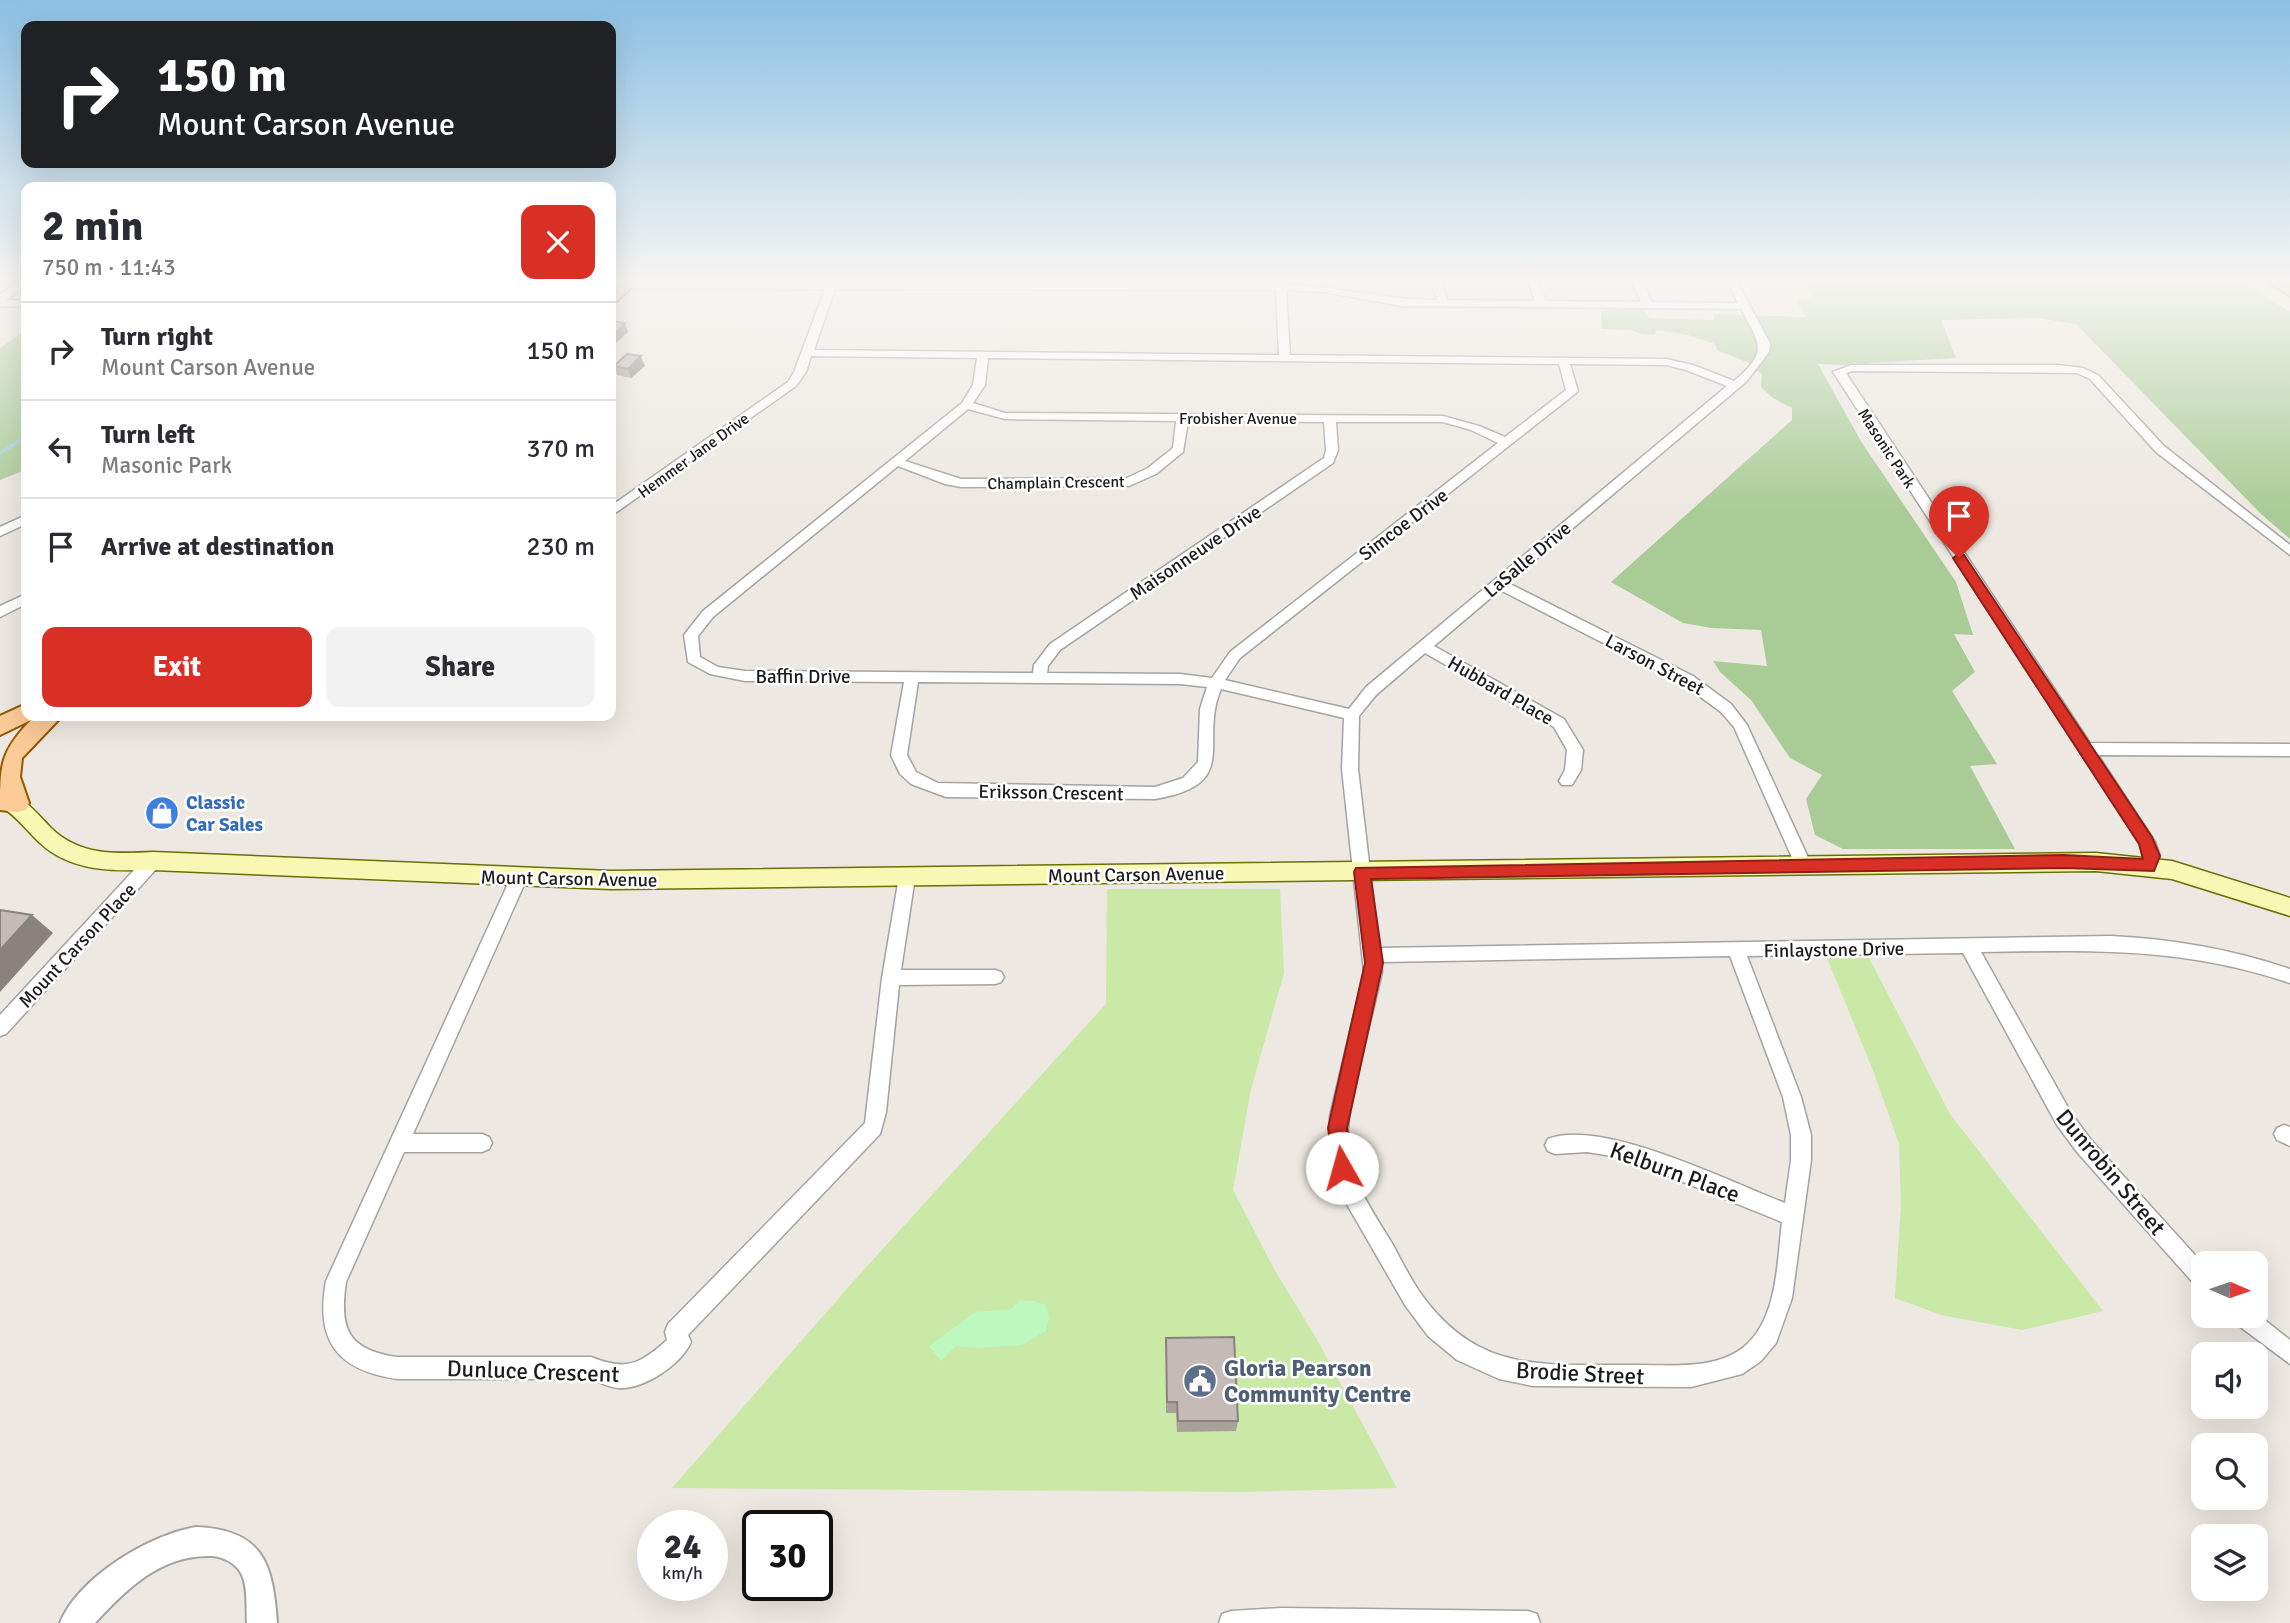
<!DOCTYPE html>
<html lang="en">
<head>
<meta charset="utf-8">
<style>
	:root { --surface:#fff; --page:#f2f2f3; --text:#2b2b33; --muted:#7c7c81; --line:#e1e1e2; --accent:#d93025 }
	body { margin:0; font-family:Signika,sans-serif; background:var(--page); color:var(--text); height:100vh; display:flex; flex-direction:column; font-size:26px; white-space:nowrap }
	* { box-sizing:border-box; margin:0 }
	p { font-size:23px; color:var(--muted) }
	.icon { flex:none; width:38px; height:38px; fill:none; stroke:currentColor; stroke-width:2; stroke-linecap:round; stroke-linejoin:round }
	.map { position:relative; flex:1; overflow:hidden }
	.sheet { position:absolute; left:21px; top:182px; width:595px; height:539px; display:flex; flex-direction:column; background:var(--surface); border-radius:14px; box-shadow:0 7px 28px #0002 }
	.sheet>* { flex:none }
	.banner { position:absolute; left:21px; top:21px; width:595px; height:147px; border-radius:14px; box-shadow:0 7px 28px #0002; background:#202124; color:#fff; overflow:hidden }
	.needle { width:46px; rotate:92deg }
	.controls { position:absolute; left:2191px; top:1251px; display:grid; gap:14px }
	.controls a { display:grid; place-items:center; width:77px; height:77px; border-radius:14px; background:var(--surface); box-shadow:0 7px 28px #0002; font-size:35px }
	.speed { position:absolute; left:637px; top:1510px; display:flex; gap:14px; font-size:35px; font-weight:700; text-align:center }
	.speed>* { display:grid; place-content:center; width:91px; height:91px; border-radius:50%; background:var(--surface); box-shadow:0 7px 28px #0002; line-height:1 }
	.speed small { font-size:18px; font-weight:400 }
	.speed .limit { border:4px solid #111; border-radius:10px; background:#fff; color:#111 }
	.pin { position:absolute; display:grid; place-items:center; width:60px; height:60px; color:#fff; margin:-72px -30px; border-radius:50% 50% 50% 0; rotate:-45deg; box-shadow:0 0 7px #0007 }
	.pin .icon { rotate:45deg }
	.me { position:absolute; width:77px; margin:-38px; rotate:353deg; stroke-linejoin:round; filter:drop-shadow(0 0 5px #0008) }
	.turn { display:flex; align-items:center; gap:24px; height:147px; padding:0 21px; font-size:32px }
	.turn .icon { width:91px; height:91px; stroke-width:2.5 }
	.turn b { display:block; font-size:49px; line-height:60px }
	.round { display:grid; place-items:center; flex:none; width:74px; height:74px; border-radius:14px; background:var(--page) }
	.overview { display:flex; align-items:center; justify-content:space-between; height:119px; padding:0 21px }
	h1 { font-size:42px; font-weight:700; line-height:52px }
	.cta { display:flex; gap:14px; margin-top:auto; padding:14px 21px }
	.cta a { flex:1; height:80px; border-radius:14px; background:var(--accent); color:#fff; font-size:28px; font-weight:700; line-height:80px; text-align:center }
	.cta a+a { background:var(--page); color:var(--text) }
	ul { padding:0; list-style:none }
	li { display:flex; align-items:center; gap:21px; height:98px; padding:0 21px; border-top:2px solid var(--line) }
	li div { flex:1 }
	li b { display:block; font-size:26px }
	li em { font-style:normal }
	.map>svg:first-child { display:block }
</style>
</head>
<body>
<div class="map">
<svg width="2290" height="1623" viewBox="0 0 2290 1623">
	<rect width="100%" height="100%" fill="#ede8e1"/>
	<g fill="#cae8a6">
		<polygon points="1107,889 1280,889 1284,973 1251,1089 1233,1190 1274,1269 1316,1338 1397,1488 1245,1492 672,1488 860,1274 1106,1004"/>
		<polygon points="1827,958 1869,958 1950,1114 2103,1311 2022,1330 1941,1315 1895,1298 1901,1204 1899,1144 1874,1073"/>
	</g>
	<g fill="#a9cc96">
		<polygon points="1806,282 2243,282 2290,312 2290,539 2261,514 2076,324 2036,318 1941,320 1956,358 1869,363 1865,366 1818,364 1862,443 1956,582 1973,635 1954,634 1975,672 1952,691 1997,764 1970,766 2015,849 1843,849 1815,835 1806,799 1822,775 1790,758 1751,700 1720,672 1713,661 1767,666 1761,630 1711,628 1683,623 1611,582 1792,420 1792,408 1773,398 1761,387 1762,374 1749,363 1717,350 1715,344 1688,335 1657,330 1654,335 1641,334 1631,330 1602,329 1601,311 1637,300 1649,318 1713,320 1715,314 1806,317 1796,301 1814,298"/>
		<polygon points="26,330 26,460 20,466 25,470 0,480 0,348"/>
	</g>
	<polygon fill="#bdf8be" points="1021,1300 1034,1301 1046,1305 1049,1318 1046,1331 1022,1345 981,1348 956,1346 941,1361 929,1346 975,1312 1011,1309"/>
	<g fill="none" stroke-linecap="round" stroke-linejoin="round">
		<polyline stroke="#a1d1db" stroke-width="3.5" points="0,453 26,437"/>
		<g stroke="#a3a3a3" stroke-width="3">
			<g id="minor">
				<polygon points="17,282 26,282 26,285 6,300 26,301 26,307 0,306 0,295"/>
				<path d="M611 282 1281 284C1334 286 1384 300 1437 300L1432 282H1442L1447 300 1535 301 1528 282H1538L1546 301 1641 302 1632 282H1642L1652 302 1738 303 1727 282H1737L1770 343 1769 352 1747 381 1508 583 1693 676 1731 704 1747 725 1812 866 1810 871H1798L1734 727 1721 712 1683 684 1500 590 1434 646 1564 719 1583 750 1581 770 1572 785H1562L1559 781 1565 770 1567 750 1554 727 1425 653 1376 695 1359 716 1358 769 1379 948 2111 936C2173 939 2231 949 2290 969V983C2183 947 2092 950 1981 952L2071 1113 2091 1140 2203 1264V1289L2196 1286 2077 1152 2057 1125 1963 953 1747 956 1801 1097 1811 1135V1160L1792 1298 1776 1343 1761 1361 1742 1374 1691 1387 1533 1386 1499 1379 1457 1360 1428 1336 1405 1305 1345 1201 1329 1154 1330 1116 1364 972 1342 769 1344 718 1221 689C1198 743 1243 784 1155 799L946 797 911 784 900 774 891 755 904 682 745 681 710 674 688 662 684 635 703 611 962 403 973 385 977 358 811 356 806 372 796 386 611 516V506L788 382 794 372 825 289 611 288ZM835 289 1276 290 1279 355 814 350ZM1286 290 1324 292 1402 306 1741 309C1760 344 1769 352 1734 381L1693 365 1666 359 1290 355ZM988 358 1559 364 1566 390 1505 437 1479 426 1443 416 1005 413 973 403 985 385ZM1570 364 1666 365 1686 370 1727 386 1366 687 1349 709 1225 680 1240 658 1576 393 1578 391ZM968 409 1005 419 1176 421 1173 448 1148 468 1127 478 961 479 905 461ZM1188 421 1324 422 1326 450 1324 458 1050 644 1034 665 1033 673 745 671 718 667 700 657 698 636 713 617 898 466 945 484 961 487 1129 486 1156 474 1183 452ZM1336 422H1443L1471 430 1498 443 1230 652 1212 678 1180 674 1047 673 1048 666 1060 650 1333 463 1338 450ZM918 682 1180 684 1207 687 1200 709 1198 762 1183 778 1155 787 938 783 916 772 907 755ZM1730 956 1783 1097 1791 1135V1160L1785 1203C1730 1182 1602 1118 1548 1139L1545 1145 1548 1151 1555 1154 1587 1152 1624 1158 1782 1222C1777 1262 1778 1317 1745 1346 1717 1370 1672 1365 1637 1365 1545 1364 1478 1376 1419 1291 1409 1276 1401 1260 1393 1245 1376 1216 1354 1187 1349 1154 1344 1125 1354 1094 1360 1065 1367 1034 1375 1003 1382 972L1381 962Z"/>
				<polygon points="1851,365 2058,365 2083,368 2098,375 2164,446 2290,545 2290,555 2156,452 2090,379 2077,373 1852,371 1846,373 2090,743 2290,744 2290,756 2098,755 2155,842 2160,856 2154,871 2142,871 2140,866 2144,856 2140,844 1833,372"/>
				<polygon points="26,515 26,524 0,536 0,527"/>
				<polygon points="26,594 26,604 0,617 0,606"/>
				<polygon points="153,855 159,856 161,861 159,866 6,1034 0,1036 0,1015 147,856"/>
				<path d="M907 870 913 872 915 877 901 970H995L1001 972 1004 977 1001 982 995 984 899 985 886 1112 880 1134 688 1335 691 1342C681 1365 643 1390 618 1388 608 1387 599 1382 591 1379H397C337 1370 315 1341 326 1281L513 873H525L527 878 413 1134H482L489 1137 492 1143 489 1149 482 1152H404L346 1282C339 1329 348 1350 397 1357H591C626 1371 639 1365 667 1340L665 1332 668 1324 865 1123 882 978 899 877 901 872Z"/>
				<polygon points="2284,1125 2290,1127 2290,1146 2277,1140 2274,1134 2277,1128"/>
				<polygon points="2256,1313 2290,1340 2290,1364 2235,1323 2231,1316 2256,1316"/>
				<polygon points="1281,1608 1528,1611 1537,1614 1540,1623 1219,1623 1222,1614 1231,1611"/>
			</g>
		</g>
		<g stroke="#a3a3a3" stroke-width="4">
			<path id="tertiary" d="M196 1527C263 1530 273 1563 277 1623H247C246 1608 248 1588 242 1575 236 1563 224 1557 212 1556 162 1554 127 1588 95 1623H60C79 1577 149 1535 196 1527Z"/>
		</g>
		<g stroke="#6a7005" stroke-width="3">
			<path id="secondary" d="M0 789C23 796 35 811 51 828 80 856 116 854 153 852L611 871 2096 853 2172 861 2290 898V916L2172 879 2096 871 611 889 153 870C113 871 71 872 40 843 26 830 16 815 0 806Z"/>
		</g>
		<g stroke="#925a01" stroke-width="4">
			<g id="primary">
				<polygon points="618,282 636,282 617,301 611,303 611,290"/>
				<polygon points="2269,282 2288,282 2290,296"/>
				<path d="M26 704V716H62L22 758 20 777 29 803 26 810 17 812 0 810C0 765 0 752 31 720L0 735V716Z"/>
			</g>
		</g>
		<use href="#minor" fill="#fff" fill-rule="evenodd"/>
		<use href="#tertiary" fill="#fff" fill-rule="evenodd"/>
		<use href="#secondary" fill="#f8f8b4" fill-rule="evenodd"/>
		<use href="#primary" fill="#fbcb98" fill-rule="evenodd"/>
	</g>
	<g fill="#a9a09c">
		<polygon points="614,366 645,366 631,378 617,375"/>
		<polygon points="1166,1338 1238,1421 1236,1431 1177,1432 1176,1413 1166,1413"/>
	</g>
	<g fill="#8a827f">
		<polygon points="625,323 628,332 613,346 611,336"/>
		<polygon points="641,356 645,366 631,378 628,369"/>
		<polygon points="32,915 53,933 0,992 0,950"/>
	</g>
	<g fill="#c5bab5" stroke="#8a827f" stroke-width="2">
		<polygon points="611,321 625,323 611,336"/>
		<polygon points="627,354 641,356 628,369 614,366"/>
		<polygon points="0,910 32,915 0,950"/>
		<polygon points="1234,1337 1238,1421 1178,1421 1177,1402 1167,1402 1166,1338"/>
	</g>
	<linearGradient id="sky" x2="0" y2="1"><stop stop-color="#8bc0e3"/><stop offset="0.55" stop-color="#f7f5f2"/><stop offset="1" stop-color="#f7f5f2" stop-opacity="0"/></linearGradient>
	<rect width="2290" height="510" fill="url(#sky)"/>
	<polygon fill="#d93025" stroke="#8d1f18" stroke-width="2" points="1959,554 1964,555 2152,837 2160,856 2154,871 2064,868 1371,879 1383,963 1347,1128 1352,1168 1349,1175 1342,1177 1335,1175 1328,1128 1365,963 1354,872 1356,868 2064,855 2143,859 2139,844 1953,558"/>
	<defs>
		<g id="shop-disc" transform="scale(1.75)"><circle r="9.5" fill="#3f7fe0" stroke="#fff"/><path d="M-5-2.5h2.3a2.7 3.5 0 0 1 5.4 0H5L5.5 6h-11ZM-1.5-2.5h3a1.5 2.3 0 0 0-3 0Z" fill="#fff"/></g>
		<g id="civic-disc" transform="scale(1.75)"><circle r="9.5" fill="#5c6f8a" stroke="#fff"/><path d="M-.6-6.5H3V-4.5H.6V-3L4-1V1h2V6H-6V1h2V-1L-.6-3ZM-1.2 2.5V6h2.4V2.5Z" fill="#fff"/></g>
	</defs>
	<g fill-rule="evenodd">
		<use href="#shop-disc" x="162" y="813"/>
		<use href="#civic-disc" x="1200" y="1381"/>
	</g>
	<g text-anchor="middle" stroke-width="5" stroke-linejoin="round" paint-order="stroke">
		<g font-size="16" fill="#1c1c1c" stroke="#fff">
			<text x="1238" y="424">Frobisher Avenue</text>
			<text transform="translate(1887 448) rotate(57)" y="6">Masonic Park</text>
			<text transform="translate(693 455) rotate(-36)" y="6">Hemmer Jane Drive</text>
			<text transform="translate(1056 482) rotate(-1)" y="6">Champlain Crescent</text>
		</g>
		<g font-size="19" fill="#1c1c1c" stroke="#fff">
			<text transform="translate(1403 524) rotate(-37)" y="7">Simcoe Drive</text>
			<text transform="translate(1195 552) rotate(-34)" y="7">Maisonneuve Drive</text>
			<text transform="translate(1527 559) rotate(-40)" y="7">LaSalle Drive</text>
			<text transform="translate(1655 664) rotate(28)" y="7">Larson Street</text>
			<text x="803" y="683">Baffin Drive</text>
			<text transform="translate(1501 690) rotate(30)" y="7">Hubbard Place</text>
			<text transform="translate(1051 792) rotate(1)" y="7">Eriksson Crescent</text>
			<text transform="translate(1136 874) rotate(-1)" y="7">Mount Carson Avenue</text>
			<text transform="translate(569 878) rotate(1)" y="7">Mount Carson Avenue</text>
			<text transform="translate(77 945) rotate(-47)" y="7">Mount Carson Place</text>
			<text transform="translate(1834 949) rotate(-1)" y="7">Finlaystone Drive</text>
		</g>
		<g font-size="19" font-weight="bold" fill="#366cbe" stroke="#fff" text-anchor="start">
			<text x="186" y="809">Classic<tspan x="186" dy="22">Car Sales</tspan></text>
		</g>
		<g font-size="23" fill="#1c1c1c" stroke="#fff">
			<text transform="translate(1675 1172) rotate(20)" y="8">Kelburn Place</text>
			<text transform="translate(2111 1172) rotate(50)" y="8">Dunrobin Street</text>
			<text transform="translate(533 1371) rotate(2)" y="8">Dunluce Crescent</text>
			<text transform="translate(1580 1373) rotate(3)" y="8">Brodie Street</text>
		</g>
		<g font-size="23" font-weight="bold" fill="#4e5e75" stroke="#fff" text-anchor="start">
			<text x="1224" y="1376">Gloria Pearson<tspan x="1224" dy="26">Community Centre</tspan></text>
		</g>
	</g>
</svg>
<div class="controls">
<a><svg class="needle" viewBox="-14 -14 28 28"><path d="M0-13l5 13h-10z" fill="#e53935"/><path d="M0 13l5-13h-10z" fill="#7c7c81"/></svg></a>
<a><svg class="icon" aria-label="sound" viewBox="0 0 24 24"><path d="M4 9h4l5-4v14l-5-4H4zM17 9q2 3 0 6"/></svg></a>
<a><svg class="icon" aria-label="search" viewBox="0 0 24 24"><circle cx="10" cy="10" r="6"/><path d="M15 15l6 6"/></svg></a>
<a><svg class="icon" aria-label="layers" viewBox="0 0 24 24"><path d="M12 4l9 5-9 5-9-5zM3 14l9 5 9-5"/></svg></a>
</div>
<div class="speed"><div>24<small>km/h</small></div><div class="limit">30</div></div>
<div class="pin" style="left:1959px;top:558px;background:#d93025"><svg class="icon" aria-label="arrive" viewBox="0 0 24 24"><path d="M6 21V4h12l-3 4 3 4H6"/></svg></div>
<svg class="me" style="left:1342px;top:1168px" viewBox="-20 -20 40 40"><circle r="19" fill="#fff"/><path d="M0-13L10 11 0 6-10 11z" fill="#d93025"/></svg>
<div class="banner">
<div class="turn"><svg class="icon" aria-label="right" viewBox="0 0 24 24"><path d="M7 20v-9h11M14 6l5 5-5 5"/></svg><div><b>150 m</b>Mount Carson Avenue</div></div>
</div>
<section class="sheet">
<div class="overview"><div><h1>2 min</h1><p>750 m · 11:43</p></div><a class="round" style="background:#d93025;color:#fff"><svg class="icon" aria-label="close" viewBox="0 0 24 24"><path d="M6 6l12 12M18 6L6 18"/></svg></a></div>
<ul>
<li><svg class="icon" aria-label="right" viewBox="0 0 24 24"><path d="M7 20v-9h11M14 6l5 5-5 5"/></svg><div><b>Turn right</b><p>Mount Carson Avenue</p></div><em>150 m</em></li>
<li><svg class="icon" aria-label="left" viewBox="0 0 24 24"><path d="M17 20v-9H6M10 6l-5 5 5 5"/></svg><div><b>Turn left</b><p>Masonic Park</p></div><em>370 m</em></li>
<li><svg class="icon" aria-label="arrive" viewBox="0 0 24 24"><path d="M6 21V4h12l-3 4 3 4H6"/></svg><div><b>Arrive at destination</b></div><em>230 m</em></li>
</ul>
<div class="cta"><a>Exit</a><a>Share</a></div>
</section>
</div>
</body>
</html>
